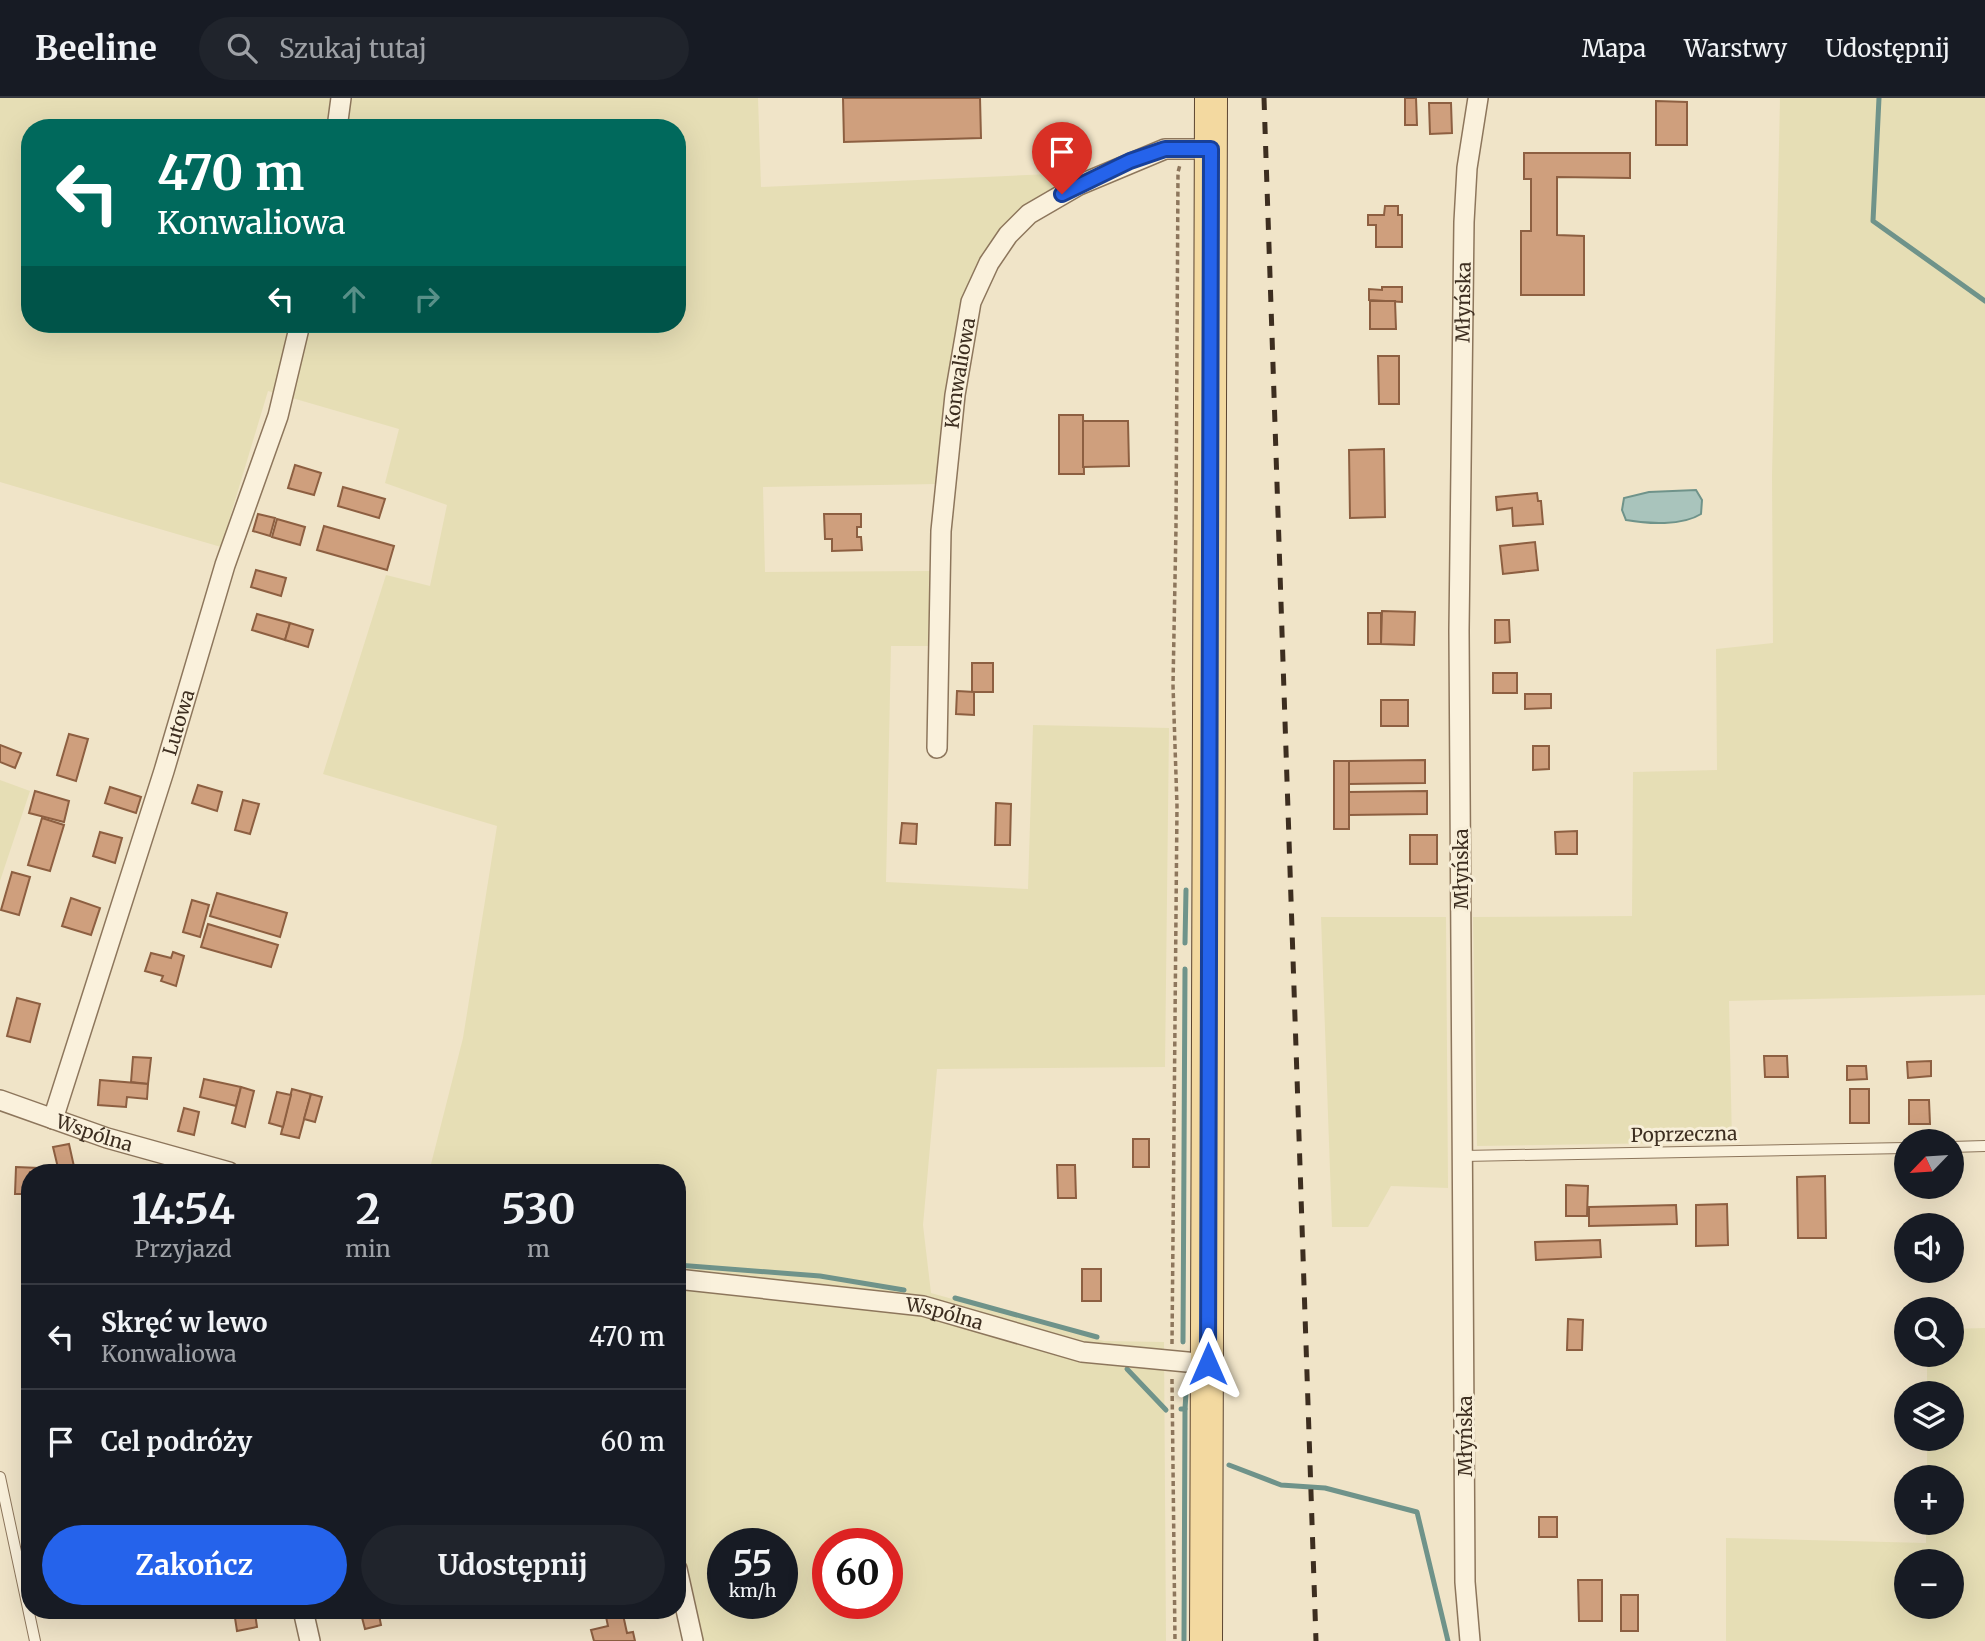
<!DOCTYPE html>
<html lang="pl">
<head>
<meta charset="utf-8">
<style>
	:root { --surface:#171b24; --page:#20242c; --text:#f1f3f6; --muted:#9ea1a6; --line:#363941; --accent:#2563eb }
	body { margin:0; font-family:Merriweather,serif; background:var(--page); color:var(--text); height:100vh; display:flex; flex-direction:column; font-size:26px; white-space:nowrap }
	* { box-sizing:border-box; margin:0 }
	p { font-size:23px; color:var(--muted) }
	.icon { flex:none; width:38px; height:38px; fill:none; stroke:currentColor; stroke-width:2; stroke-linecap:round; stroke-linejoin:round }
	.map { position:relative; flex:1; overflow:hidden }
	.panel { position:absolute; left:21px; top:1066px; width:665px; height:455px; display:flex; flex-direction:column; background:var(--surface); border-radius:28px; box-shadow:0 7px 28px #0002 }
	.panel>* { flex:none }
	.banner { position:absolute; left:21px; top:21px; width:665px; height:214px; border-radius:28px; box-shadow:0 7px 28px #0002; background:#00695c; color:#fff; overflow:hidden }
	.needle { width:46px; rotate:245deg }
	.tools { position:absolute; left:1894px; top:1031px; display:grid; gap:14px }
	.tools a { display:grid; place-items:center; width:70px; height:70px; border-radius:50%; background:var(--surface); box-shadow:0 7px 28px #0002; font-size:35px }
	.speed { position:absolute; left:707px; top:1430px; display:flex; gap:14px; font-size:35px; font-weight:700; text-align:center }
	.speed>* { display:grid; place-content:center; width:91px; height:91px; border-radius:50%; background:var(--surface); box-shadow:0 7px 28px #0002; line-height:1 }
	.speed small { font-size:18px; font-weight:400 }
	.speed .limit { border:10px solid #d22; background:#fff; color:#111 }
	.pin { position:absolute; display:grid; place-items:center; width:60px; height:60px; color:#fff; margin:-72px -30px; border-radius:50% 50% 50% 0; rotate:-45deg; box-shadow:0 0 7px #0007 }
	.pin .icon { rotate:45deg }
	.me { position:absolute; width:77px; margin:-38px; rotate:0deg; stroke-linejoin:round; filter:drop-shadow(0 0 5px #0008) }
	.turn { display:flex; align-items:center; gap:24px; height:147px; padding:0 21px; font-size:32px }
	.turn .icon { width:91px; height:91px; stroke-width:2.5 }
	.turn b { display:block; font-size:49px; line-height:60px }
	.lanes { display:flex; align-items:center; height:66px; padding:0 21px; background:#0003; justify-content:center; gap:35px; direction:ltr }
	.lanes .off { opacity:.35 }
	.eta { display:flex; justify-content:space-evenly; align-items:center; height:119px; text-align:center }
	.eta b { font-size:42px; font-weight:700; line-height:49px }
	.cta { display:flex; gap:14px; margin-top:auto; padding:14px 21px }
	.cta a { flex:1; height:80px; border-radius:42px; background:var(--accent); color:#fff; font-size:28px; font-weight:700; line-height:80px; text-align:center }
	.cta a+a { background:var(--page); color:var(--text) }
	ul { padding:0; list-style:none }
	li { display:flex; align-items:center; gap:21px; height:105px; padding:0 21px; border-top:2px solid var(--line) }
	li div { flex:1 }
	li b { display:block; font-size:26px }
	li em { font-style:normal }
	header { display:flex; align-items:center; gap:42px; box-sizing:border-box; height:98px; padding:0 35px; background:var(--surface); border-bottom:2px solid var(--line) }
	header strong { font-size:33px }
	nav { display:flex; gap:38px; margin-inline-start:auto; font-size:24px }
	.search { width:490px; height:63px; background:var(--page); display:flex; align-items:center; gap:18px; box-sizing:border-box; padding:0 24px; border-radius:38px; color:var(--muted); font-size:26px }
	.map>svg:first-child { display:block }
</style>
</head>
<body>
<header>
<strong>Beeline</strong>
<div class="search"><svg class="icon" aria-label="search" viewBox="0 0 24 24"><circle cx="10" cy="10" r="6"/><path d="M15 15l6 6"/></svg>Szukaj tutaj</div>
<nav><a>Mapa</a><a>Warstwy</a><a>Udostępnij</a></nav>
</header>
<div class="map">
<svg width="1985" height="1543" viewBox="0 0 1985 1543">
	<rect width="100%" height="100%" fill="#f0e4c8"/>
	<g fill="#e6deb5" fill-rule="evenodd">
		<path d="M0 0H758L761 89 1049 76 1060 85 1013 120 972 184 952 250 937 386 763 389 765 474 932 473 931 548H891L886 784 1028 791 1033 627 1169 630 1165 969 937 971 923 1127 931 1195 1104 1243 1164 1244 1166 1543H702L677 1422V1074H429L463 940 497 728 323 676 386 477 430 488 447 407 385 385 399 331 268 293 221 449 0 384ZM30 30H677V226H30ZM723 1446H782V1505H723ZM828 1446H887V1505H828Z"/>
		<polygon points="1780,0 1985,0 1985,897 1729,903 1732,1044 1477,1048 1473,819 1632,818 1633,674 1717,672 1716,551 1773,545 1772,378"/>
		<polygon points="0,682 30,693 0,783"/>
		<polygon points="1321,819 1446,819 1448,1090 1391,1088 1368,1129 1332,1129"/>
		<path d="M1985 1230V1543H1726V1440L1926 1445V1425L1951 1424V1379H1927V1341L1951 1340V1295H1927V1257L1951 1256V1231ZM1906 1463H1951V1508H1906Z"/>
	</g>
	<path fill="#a9c4bc" stroke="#6f938a" stroke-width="2" d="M1696 392 1702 402 1701 416C1682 428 1648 426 1626 422L1622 412 1624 400 1649 394Z"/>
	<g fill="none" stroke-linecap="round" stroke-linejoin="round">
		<g stroke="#6f938a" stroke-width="5">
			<polyline points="1879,0 1873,123 1985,203"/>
			<polyline points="1185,845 1186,792"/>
			<polyline points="677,1167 820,1178 904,1192"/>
			<polyline points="955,1200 1097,1239"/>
			<polyline points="1183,1244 1185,871"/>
			<polyline points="1127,1271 1166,1312"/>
			<polyline points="1181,1311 1185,1311 1184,1543"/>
			<polyline points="1185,1311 1186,1295"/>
			<polyline points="1229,1367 1281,1387 1325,1390 1417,1414 1448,1543"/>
		</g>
	</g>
	<g fill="#cf9f7d" stroke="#8d5f41" stroke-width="2">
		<polygon points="843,0 980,0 981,40 844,44"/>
		<polygon points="1405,0 1416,0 1417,27 1405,27"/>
		<polygon points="1656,3 1687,4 1687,47 1656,47"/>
		<polygon points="1429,5 1451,5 1452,35 1430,36"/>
		<polygon points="1524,55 1630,55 1630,80 1557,79 1557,137 1584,138 1584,197 1521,197 1521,133 1531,133 1531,81 1524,81"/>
		<polygon points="1385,108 1398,108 1398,117 1402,117 1402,149 1376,149 1376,127 1368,127 1368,117 1384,117"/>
		<polygon points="1382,189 1402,189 1402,204 1369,202 1369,191 1382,192"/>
		<polygon points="1370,203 1395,203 1396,231 1370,231"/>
		<polygon points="1378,258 1399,258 1399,306 1379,306"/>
		<polygon points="1059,317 1083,317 1084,376 1059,376"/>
		<polygon points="1083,323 1128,323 1129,368 1083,369"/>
		<polygon points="1384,351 1385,419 1350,420 1349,352"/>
		<polygon points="295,367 321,375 314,397 288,390"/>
		<polygon points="343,389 385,401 379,420 338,408"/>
		<polygon points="1537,395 1538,403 1541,403 1543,426 1513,428 1512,410 1497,412 1496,399"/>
		<polygon points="258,416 275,420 270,438 253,433"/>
		<polygon points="824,416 861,416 861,429 857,429 857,439 861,439 862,452 832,453 832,441 825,441"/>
		<polygon points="277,421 305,429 300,447 272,439"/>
		<polygon points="324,428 394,448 387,472 317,452"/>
		<polygon points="1535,444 1538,472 1503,476 1500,448"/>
		<polygon points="256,472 286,480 281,498 251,489"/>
		<polygon points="1382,513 1415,514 1414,547 1381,546"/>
		<rect x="1368" y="515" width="13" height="31"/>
		<polygon points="257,516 290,525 285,542 252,532"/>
		<polygon points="1495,522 1509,522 1510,544 1495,545"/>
		<polygon points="290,525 313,532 308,549 285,542"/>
		<rect x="972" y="565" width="21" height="29"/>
		<rect x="1493" y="575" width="24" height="20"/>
		<polygon points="957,593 974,594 974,617 956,616"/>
		<polygon points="1525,596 1551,596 1551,610 1525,611"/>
		<rect x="1381" y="602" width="27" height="26"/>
		<polygon points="69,636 88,641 76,683 57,677"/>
		<polygon points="0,647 21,655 15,670 0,664"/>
		<polygon points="1533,648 1549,648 1549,671 1533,672"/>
		<polygon points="1425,662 1425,685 1349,686 1349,663"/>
		<rect x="1334" y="663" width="15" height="68"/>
		<polygon points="198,687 222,694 217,713 192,705"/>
		<polygon points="110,689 141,699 136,715 105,705"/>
		<polygon points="35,693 69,703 64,724 29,715"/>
		<polygon points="1427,693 1427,716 1349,717 1349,694"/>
		<polygon points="243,702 259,706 250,736 235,732"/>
		<polygon points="996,705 1011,706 1010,747 995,747"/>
		<polygon points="42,720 64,727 50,773 28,767"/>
		<polygon points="902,725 917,726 916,746 900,745"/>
		<polygon points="1577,733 1577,756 1556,756 1555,734"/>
		<polygon points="100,734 122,740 115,765 93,758"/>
		<rect x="1410" y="737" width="27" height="29"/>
		<polygon points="12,774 30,779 19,817 1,812"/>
		<polygon points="217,795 287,815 280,839 210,818"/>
		<polygon points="71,800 100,810 91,837 62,828"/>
		<polygon points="192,802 209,807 200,839 183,834"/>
		<polygon points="208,826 278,847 271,869 201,849"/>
		<polygon points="173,854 184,858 176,888 161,883 163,878 145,873 151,855 171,860"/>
		<polygon points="17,900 40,906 30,944 7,938"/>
		<polygon points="1764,958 1787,958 1788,979 1765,979"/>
		<polygon points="133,959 151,960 148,986 131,984"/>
		<polygon points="1931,963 1931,978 1908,980 1907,964"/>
		<polygon points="1847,968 1866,968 1867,981 1847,982"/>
		<polygon points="204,981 241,989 236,1008 200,999"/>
		<polygon points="100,982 148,986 147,1001 127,999 126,1009 98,1007"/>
		<polygon points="241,989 254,993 245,1029 232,1025"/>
		<polygon points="292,991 311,996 299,1040 281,1036"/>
		<rect x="1850" y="991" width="19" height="34"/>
		<polygon points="277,994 291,997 283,1029 269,1025"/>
		<polygon points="311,996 322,999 315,1024 304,1021"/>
		<polygon points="1909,1002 1929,1002 1930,1026 1909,1026"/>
		<polygon points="184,1010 199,1014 194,1037 178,1033"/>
		<rect x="1133" y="1041" width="16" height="28"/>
		<polygon points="69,1046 75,1073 59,1074 53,1049"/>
		<polygon points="1057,1067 1075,1067 1076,1100 1058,1100"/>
		<polygon points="16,1069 39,1070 39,1074 30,1074 30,1096 15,1096"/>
		<polygon points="1825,1078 1826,1140 1798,1140 1797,1079"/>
		<polygon points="1566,1087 1588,1088 1587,1118 1566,1118"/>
		<polygon points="1727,1106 1728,1147 1696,1148 1696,1107"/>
		<polygon points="1676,1107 1677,1126 1589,1128 1589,1109"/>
		<polygon points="1600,1142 1601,1159 1536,1162 1535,1144"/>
		<rect x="1082" y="1171" width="19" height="32"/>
		<polygon points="1568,1221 1583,1222 1582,1252 1567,1252"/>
		<rect x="1539" y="1419" width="18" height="20"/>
		<polygon points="1578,1482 1602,1482 1602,1523 1579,1523"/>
		<rect x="1621" y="1497" width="17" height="36"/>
		<polygon points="360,1512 378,1512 381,1527 365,1531"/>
		<polygon points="622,1512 627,1535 633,1534 635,1543 594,1543 591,1532 608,1528 605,1514"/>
		<polygon points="255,1515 257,1529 237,1533 235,1520"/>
	</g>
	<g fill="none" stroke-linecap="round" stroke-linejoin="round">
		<g stroke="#8d765c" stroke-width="12">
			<g id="service">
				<polyline points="1951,1049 1985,1048"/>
				<polyline points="1463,1058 1906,1050"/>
				<polyline points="0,1379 35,1543"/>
			</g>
		</g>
		<g stroke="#8d765c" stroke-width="22">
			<g id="minor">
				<polyline points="337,30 341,0"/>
				<path id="s1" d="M937 650 941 433 955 297 971 204 989 165 1008 137 1029 116 1079 87 1165 51H1211"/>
				<path id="s2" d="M0 1002 107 1040 229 1074"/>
				<path id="s3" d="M53 1021 164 673 225 467 278 318 300 226"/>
				<path id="s4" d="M677 1181 923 1208 1082 1254 1208 1266"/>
				<polyline points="677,1471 693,1543"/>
				<polyline points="303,1512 310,1543"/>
				<path id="s5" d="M1470 1543 1465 1484 1459 533 1464 124 1467 70 1478 0"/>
			</g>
		</g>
		<g stroke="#5b4430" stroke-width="34">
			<polyline id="primary" points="1206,1543 1211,0"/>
		</g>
		<g stroke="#8d765c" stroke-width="3.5" stroke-dasharray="5 3.5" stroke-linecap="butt">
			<polyline points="1172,1246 1177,708 1173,587 1176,429 1178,74 1180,67"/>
			<polyline points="1172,1281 1175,1543"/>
		</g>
		<use href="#service" stroke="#faf1dc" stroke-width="10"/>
		<use href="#minor" stroke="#faf1dc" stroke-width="19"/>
		<use href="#primary" stroke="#f3d9a0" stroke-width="32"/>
		<polyline stroke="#3d2e20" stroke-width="5" stroke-dasharray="12 12" stroke-linecap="butt" points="1264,0 1316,1543"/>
	</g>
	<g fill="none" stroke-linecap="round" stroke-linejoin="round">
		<g stroke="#184099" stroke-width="18">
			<polyline id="route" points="1062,96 1130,63 1165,51 1211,51 1208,1266"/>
		</g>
		<use href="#route" stroke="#2563eb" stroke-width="12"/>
	</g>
	<g text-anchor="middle" stroke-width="6" stroke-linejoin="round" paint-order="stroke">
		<g font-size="19" fill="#3d2e20" stroke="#f7eed8">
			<text dy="7" stroke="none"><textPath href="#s5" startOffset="1339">Młyńska</textPath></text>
			<text dy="7" stroke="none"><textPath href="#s1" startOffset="376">Konwaliowa</textPath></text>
			<text dy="7" stroke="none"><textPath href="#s3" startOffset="416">Lutowa</textPath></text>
			<text transform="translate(1461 771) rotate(-90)" y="7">Młyńska</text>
			<text dy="7" stroke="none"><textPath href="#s2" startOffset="100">Wspólna</textPath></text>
			<text transform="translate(1684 1036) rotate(-1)" y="7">Poprzeczna</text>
			<text dy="7" stroke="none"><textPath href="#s4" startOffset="270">Wspólna</textPath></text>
			<text transform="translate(1465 1338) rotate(-90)" y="7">Młyńska</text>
		</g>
	</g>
</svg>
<div class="tools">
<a><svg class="needle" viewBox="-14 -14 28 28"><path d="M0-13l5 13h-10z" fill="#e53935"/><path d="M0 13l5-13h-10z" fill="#9ea1a6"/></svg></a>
<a><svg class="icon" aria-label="sound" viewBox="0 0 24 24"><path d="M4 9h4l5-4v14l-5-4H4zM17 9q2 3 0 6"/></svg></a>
<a><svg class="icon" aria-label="search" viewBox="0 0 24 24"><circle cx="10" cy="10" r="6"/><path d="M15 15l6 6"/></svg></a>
<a><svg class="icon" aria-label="layers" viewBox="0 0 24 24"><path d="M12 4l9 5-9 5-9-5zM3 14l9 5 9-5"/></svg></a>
<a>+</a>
<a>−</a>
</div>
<div class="speed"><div>55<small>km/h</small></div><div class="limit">60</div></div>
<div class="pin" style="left:1062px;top:96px;background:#d93025"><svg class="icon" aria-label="arrive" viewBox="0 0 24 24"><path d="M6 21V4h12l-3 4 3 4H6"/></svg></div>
<svg class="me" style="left:1208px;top:1266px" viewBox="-20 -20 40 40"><path d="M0-17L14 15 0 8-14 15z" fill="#2563eb" stroke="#fff" stroke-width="4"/></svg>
<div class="banner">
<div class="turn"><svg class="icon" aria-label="left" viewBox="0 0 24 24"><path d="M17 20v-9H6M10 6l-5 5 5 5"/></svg><div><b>470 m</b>Konwaliowa</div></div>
<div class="lanes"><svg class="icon" aria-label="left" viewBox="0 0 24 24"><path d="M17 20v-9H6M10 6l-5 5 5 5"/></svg><svg class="icon off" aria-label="ahead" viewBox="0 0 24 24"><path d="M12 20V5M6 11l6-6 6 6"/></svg><svg class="icon off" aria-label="right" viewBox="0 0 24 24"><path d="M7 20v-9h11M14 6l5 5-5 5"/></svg></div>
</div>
<section class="panel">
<div class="eta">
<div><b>14:54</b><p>Przyjazd</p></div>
<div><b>2</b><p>min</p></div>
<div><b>530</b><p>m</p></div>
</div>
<ul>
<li><svg class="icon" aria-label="left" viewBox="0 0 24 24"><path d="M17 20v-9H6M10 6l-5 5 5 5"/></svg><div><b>Skręć w lewo</b><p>Konwaliowa</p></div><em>470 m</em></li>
<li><svg class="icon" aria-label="arrive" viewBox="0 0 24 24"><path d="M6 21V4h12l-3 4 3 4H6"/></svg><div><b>Cel podróży</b></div><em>60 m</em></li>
</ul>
<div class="cta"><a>Zakończ</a><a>Udostępnij</a></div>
</section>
</div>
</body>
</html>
